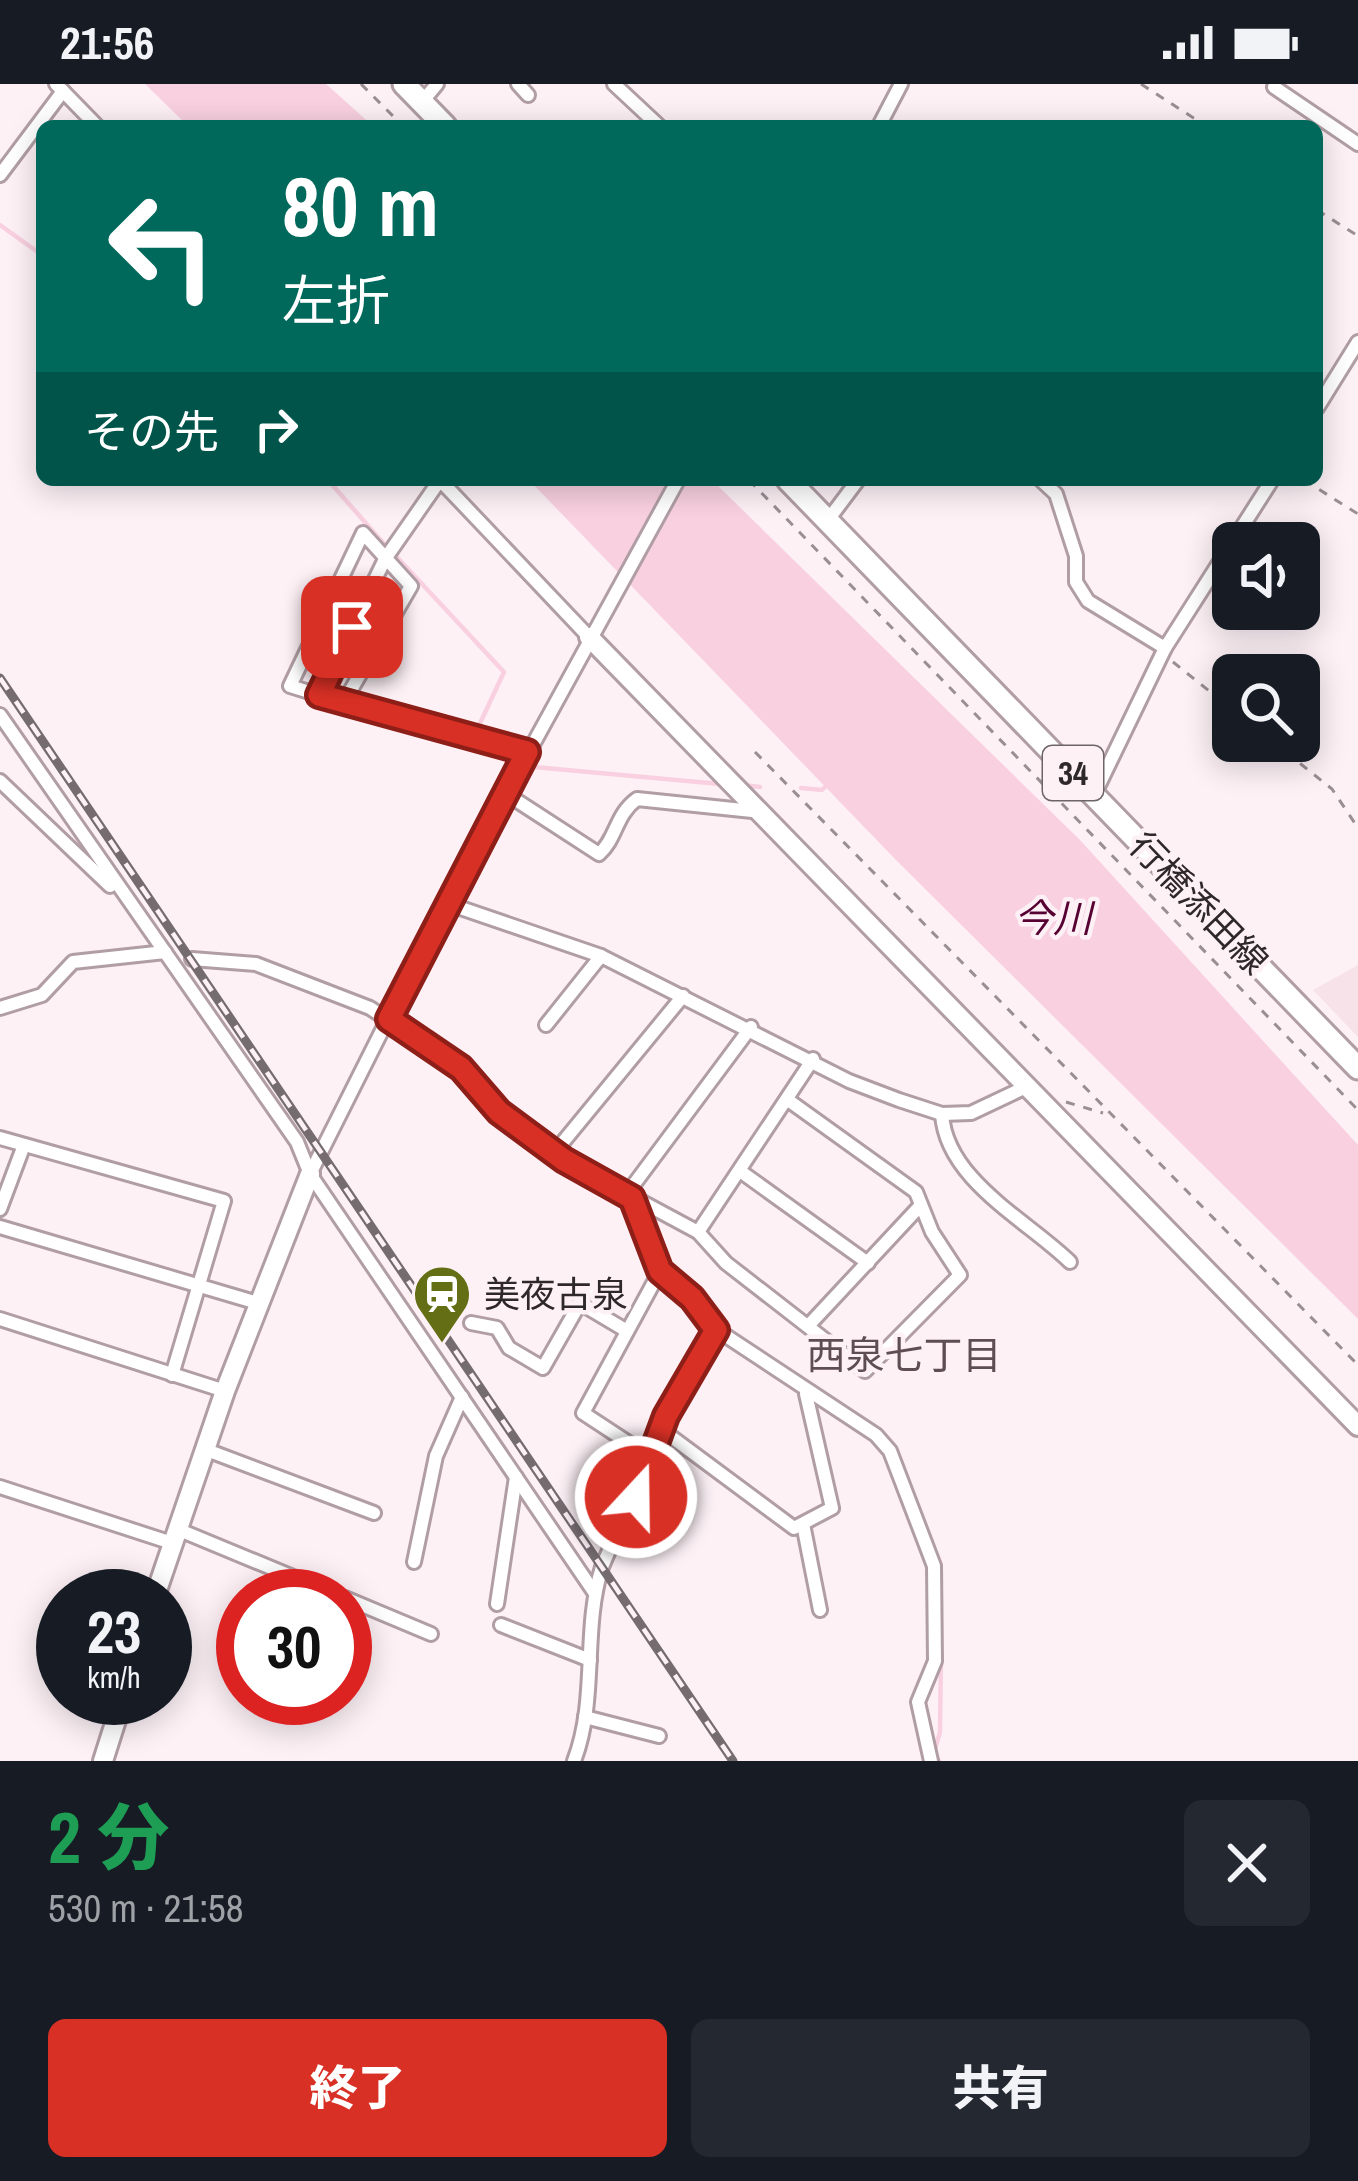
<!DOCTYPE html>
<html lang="ja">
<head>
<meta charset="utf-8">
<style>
	:root { --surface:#171b24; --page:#242831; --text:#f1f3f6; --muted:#9ea1a6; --accent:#d93025 }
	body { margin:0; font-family:"Archivo Narrow","Noto Sans JP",sans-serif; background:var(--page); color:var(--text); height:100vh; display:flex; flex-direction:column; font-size:45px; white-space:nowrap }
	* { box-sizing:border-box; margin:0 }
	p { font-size:39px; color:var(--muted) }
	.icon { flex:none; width:66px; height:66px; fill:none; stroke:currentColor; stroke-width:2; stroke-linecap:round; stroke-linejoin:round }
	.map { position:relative; height:1677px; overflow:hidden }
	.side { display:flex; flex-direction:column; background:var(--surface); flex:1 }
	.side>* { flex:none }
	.hud { position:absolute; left:36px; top:36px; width:1287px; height:366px; border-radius:18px; box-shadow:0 6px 30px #0003; background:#00695c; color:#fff; overflow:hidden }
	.tools { position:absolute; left:1212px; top:438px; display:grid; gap:24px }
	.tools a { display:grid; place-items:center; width:108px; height:108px; border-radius:18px; background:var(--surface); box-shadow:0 6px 30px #0003; font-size:60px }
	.speed { position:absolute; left:36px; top:1485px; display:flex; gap:24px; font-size:60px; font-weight:700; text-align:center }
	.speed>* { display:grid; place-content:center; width:156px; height:156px; border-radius:50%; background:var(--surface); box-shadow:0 6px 30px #0003; line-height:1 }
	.speed small { font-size:30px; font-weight:400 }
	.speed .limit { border:18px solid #d22; background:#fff; color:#111 }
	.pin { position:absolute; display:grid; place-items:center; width:102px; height:102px; color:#fff; margin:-51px; border-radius:24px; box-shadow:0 6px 18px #0006 }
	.me { position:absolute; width:132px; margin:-66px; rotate:21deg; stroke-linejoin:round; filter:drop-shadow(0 0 9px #0008) }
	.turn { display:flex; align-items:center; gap:42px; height:252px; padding:0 48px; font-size:54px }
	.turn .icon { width:156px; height:156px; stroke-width:2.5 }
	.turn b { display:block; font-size:84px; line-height:102px }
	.then { display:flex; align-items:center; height:114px; padding:0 48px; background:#0003; gap:24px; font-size:45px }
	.round { display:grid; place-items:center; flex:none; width:126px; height:126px; border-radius:18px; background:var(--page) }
	.summary { display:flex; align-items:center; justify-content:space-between; height:204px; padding:0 48px }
	h1 { font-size:72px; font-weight:800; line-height:90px; color:#1e9e55 }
	.primary-button { display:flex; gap:24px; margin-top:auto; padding:24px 48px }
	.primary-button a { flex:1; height:138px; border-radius:18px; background:var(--accent); color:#fff; font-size:48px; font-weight:800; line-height:138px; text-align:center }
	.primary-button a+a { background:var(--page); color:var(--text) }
	.status { display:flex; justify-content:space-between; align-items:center; height:84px; padding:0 60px; background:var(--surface); direction:ltr }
	.status svg { height:33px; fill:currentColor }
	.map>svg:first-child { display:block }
</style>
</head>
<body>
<div class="status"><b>21:56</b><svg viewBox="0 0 49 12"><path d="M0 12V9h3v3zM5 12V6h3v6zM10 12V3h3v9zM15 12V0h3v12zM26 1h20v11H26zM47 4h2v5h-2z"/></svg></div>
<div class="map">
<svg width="1358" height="1677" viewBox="0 0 1358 1677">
	<rect width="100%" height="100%" fill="#fdf1f6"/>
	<polygon fill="#f8e2ea" points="1358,881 1358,953 1313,906"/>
	<g fill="#f9d0e0">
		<polygon points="145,0 326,0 373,42 188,42"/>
		<polygon points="529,396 712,396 1080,756 1358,1061 1358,1235 896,776"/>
	</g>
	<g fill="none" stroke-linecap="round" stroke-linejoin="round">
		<g stroke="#f9d0e0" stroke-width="4.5">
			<polyline points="0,141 42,171"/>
			<polyline points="328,396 385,461"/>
			<polyline points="395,471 504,588 475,650"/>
			<polyline points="472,665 534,683 720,700"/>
			<polyline points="744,701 760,703"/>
			<polyline points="801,704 822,706 828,700"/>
			<polyline points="889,1380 898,1403"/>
			<polyline points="939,1677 934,1669 940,1648 941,1569"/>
		</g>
		<g stroke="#b19ea5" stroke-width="18">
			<g id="street">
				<polyline points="56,0 97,42"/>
				<polyline points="518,0 528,11"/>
				<polyline points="614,0 659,42"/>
				<polyline points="1274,3 1358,60"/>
				<polyline points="422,18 437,0"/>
				<polyline points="879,42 901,0"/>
				<polyline points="0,91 63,7"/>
				<polyline points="1317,324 1358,258"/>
				<polyline points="1041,396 1056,410 1076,472 1076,498 1088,517 1165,564"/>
				<polyline points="828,436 858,396"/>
				<polyline points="319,611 344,618 411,502 363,449 290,602 319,611 385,475 440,396 589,553"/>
				<polyline points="344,618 527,668"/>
				<polyline points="0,631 297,1058 310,1090 594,1508"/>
				<polyline points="0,697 110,802"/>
				<path d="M505 709 599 770C617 754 615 731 637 715L762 728"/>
				<polyline points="1094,711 1165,564 1272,396"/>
				<polyline points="446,819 601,872 849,997 899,1016 942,1030 971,1029 1028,1002"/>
				<polyline points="192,875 256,880 370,924 461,984 499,1027 564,1076 698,1148 813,975"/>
				<polyline points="0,924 42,911 73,878 165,868"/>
				<polyline points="546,941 601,872"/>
				<path d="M942 1030C946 1096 1027 1136 1070 1178"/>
				<polyline points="0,1054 224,1117 172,1291"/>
				<polyline points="554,1069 683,912"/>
				<polyline points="740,1087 868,1179"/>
				<polyline points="310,1090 446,819 678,396"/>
				<polyline points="626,1111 751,943"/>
				<polyline points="632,1114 660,1187 692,1214 717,1246 876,1351 890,1367 934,1482 935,1577 918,1618 931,1677"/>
				<polyline points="0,1125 24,1061"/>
				<polyline points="0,1143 258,1219"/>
				<polyline points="698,1148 726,1179 865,1287 960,1191 932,1148 916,1108 788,1016"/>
				<polyline points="580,1219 627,1247"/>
				<polyline points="0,1235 225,1307"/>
				<polyline points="471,1239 497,1244 509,1264 543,1284 588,1205"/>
				<polyline points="808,1242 920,1122"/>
				<polyline points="662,1346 794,1444 832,1424 806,1310"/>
				<polyline points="204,1365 374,1429"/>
				<polyline points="650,1373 583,1329 660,1187"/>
				<polyline points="0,1403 172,1459"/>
				<polyline points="803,1440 820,1526"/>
				<polyline points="177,1445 339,1512"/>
				<polyline points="414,1478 436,1372 462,1313"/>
				<polyline points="345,1514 431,1550"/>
				<polyline points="497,1520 516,1393"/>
				<polyline points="501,1541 590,1576"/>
				<polyline points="585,1633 659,1652"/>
				<path d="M574 1677C598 1615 582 1546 602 1483L666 1332 717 1246"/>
			</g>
		</g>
		<g stroke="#b19ea5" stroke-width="24">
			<g id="secondary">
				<polyline points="589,553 1358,1342"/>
				<polyline points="155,1512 225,1307 310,1090"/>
				<polyline points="103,1677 123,1614"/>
			</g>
		</g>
		<g stroke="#b19ea5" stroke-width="27">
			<g id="primary">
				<polyline points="404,0 445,42"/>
				<polyline points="788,396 1358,984"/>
			</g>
		</g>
		<g stroke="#998f93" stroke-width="3" stroke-dasharray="9 9" stroke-linecap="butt">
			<polyline points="361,0 403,42"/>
			<polyline points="1141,0 1206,42"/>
			<polyline points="1317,126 1358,152"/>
			<polyline points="749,396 1358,1026"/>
			<polyline points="1304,396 1358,430"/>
			<polyline points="1173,578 1233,626"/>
			<polyline points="1272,657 1332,705 1358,744"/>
			<polyline points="755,668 1358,1281"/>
			<polyline points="1066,1018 1103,1029"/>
		</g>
		<use href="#street" stroke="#fff" stroke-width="12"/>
		<use href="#secondary" stroke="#fff" stroke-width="18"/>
		<use href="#primary" stroke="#fff" stroke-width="21"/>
		<g stroke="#756c70" stroke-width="9">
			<polyline id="rail" points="0,594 733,1677"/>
		</g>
		<use href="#rail" stroke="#fdf1f6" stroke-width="4.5" stroke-dasharray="14" stroke-linecap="butt"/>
	</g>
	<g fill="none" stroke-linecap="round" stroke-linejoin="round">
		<g stroke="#8d1f18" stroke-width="30">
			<polyline id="route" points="352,543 319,611 527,668 389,935 461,984 499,1028 564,1076 632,1114 660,1187 692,1214 716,1246 666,1332 636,1413"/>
		</g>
		<use href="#route" stroke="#d93025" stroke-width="21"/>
	</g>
	<defs>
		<g id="station-pin" transform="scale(3)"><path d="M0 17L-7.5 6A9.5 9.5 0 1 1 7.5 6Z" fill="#646e15" stroke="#fdf1f6"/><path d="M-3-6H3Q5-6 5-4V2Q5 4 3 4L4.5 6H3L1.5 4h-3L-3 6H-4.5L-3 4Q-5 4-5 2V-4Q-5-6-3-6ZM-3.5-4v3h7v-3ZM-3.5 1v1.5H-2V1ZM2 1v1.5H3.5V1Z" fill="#fff"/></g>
	</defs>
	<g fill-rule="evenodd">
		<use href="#station-pin" x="442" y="1210"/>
	</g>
	<g text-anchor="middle" stroke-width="9" stroke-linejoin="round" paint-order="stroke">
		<rect fill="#fdf1f6" stroke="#6d6468" stroke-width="3" x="1043" y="662" width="60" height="54" rx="9"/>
		<g font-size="33" font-weight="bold" fill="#2f282b">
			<text x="1073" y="701">34</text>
		</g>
		<g font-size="36" fill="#2f282b" stroke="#fdf1f6">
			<text transform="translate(1199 819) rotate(46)" y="13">行橋添田線</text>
		</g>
		<g font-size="36" fill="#2f282b" stroke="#fdf1f6" text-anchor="start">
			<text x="484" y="1223">美夜古泉</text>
		</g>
		<g font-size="39" font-style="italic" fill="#570133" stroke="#fdf1f6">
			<text x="1053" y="848">今川</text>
		</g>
		<g font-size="39" fill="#5e4e54" stroke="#fdf1f6">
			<text x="904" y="1285">西泉七丁目</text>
		</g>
	</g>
</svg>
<div class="tools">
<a><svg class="icon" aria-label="sound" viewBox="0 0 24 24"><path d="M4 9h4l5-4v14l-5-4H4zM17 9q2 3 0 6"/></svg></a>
<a><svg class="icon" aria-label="search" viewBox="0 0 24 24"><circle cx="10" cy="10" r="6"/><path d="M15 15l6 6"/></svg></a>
</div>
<div class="speed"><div>23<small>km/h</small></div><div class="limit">30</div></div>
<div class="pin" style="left:352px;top:543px;background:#d93025"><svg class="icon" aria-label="arrive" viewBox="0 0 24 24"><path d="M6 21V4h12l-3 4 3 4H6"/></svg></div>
<svg class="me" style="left:636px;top:1413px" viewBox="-20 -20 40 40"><circle r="17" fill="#d93025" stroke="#fff" stroke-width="3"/><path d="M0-11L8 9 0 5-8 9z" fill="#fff"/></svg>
<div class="hud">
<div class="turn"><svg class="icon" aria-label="left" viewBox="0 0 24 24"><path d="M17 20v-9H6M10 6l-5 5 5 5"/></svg><div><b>80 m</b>左折</div></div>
<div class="then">その先<svg class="icon" aria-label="right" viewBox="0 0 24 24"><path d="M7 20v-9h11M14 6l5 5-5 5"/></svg></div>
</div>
</div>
<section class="side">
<div class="summary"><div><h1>2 分</h1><p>530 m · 21:58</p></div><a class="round"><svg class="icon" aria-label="close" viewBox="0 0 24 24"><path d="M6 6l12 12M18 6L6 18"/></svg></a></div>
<div class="primary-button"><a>終了</a><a>共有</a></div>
</section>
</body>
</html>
